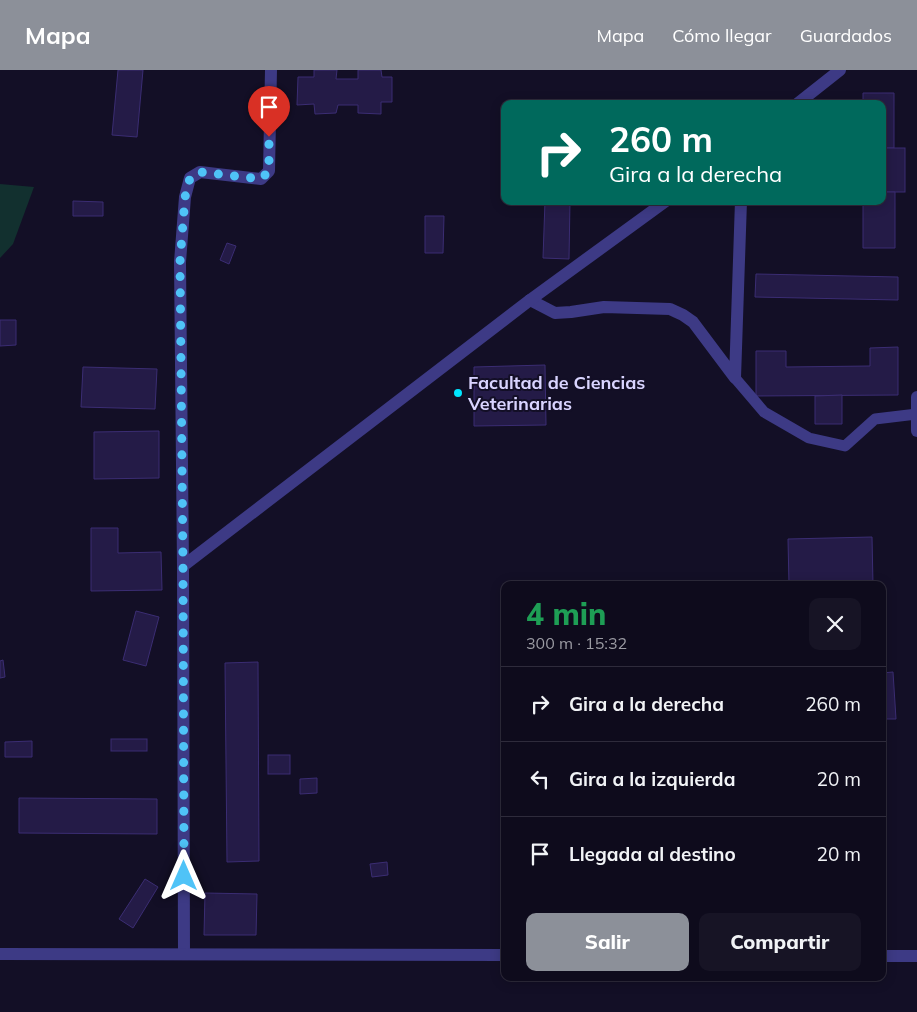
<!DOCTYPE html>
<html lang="es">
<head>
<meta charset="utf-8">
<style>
	:root { --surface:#0e0b1c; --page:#171425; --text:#f1f3f6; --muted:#9b9ba3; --line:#2e2b3b; --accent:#8c9099 }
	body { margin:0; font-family:Mulish,sans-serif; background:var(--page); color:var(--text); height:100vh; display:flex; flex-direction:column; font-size:19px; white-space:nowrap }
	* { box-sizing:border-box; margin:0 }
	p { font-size:16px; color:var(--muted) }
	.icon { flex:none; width:28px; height:28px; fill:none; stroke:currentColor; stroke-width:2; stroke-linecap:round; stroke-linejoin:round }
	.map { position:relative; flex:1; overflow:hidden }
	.panel { position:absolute; left:501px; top:511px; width:385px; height:400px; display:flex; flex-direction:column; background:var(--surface); border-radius:10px; box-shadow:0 2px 12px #0003,0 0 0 1px var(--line) }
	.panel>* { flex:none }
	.guide { position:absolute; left:501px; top:30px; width:385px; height:105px; border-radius:10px; box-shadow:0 2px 12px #0003,0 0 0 1px var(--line); background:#00695c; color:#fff; overflow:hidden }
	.pin { position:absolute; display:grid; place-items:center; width:42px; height:42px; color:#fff; margin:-51px -21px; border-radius:50% 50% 50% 0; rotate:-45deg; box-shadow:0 0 5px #0007 }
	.pin .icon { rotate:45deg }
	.me { position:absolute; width:55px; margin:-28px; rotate:0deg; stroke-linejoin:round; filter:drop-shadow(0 0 4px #0008) }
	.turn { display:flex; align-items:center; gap:18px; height:105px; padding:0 25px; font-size:22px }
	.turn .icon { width:65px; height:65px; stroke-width:2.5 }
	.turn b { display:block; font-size:35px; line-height:42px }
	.round { display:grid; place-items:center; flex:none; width:52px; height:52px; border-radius:10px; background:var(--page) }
	.summary { display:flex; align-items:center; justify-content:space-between; height:85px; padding:0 25px }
	h1 { font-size:30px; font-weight:800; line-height:38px; color:#1e9e55 }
	.action { display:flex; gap:10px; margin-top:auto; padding:10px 25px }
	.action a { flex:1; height:58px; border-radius:10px; background:var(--accent); color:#fff; font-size:20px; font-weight:800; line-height:58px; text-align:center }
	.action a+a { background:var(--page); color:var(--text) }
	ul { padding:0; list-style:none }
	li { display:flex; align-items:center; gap:15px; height:75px; padding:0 25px; border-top:1px solid var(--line) }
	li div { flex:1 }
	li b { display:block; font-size:19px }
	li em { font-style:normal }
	header { display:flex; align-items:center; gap:30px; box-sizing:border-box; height:70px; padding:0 25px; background:var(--accent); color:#fff }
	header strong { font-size:24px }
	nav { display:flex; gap:28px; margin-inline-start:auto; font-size:18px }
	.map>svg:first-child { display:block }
</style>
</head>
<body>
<header>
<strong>Mapa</strong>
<nav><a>Mapa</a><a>Cómo llegar</a><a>Guardados</a></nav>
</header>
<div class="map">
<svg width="917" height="942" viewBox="0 0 917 942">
	<rect width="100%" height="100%" fill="#130f26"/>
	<polygon fill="#12302f" points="0,114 34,117 13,174 0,188"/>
	<g fill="#241b47" stroke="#3b2d73">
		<polygon points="118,0 143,0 137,67 112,65"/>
		<polygon points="314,0 337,0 336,9 358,9 358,0 381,0 382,7 392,7 392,32 381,32 381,44 358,43 358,35 338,35 336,43 315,44 314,34 297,35 298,7 314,7"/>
		<polygon points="863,23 894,23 894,78 882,78 882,34 863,34"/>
		<rect x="882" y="78" width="23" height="44"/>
		<polygon points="882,122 895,122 895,178 863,178 863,131 882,131"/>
		<polygon points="73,131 103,132 103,146 73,146"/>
		<polygon points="545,131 570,131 569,189 543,188"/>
		<polygon points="425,146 444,146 443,183 425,183"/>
		<polygon points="227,173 236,176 229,194 220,190"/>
		<polygon points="756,204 898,207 898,230 755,227"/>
		<polygon points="0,250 16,250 16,275 0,276"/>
		<polygon points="898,277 898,325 756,326 756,281 786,281 786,297 870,296 870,278"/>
		<polygon points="545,295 546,355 474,356 474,297"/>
		<polygon points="83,297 157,299 155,339 81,337"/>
		<polygon points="842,325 842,354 815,354 815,326"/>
		<polygon points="159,361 159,408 94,409 94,362"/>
		<polygon points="91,458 118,458 118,483 161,482 162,520 91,521"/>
		<polygon points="872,467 873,515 789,515 788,469"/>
		<polygon points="136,541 159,547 146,596 123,590"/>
		<polygon points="3,590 5,607 0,608 0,591"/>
		<polygon points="258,592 259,791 227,792 225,593"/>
		<polygon points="893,602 896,649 882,649 882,603"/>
		<rect x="111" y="669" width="36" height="12"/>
		<polygon points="32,671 32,687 5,687 5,672"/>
		<rect x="268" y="685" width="22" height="19"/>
		<polygon points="317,708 317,723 300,724 300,709"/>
		<polygon points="19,728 157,729 157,764 19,763"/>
		<polygon points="387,792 388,805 372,807 370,794"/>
		<polygon points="145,809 158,817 133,858 119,849"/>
		<polygon points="205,823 257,824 256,865 204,865"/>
	</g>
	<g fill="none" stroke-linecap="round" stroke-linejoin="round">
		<polyline stroke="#3d3a85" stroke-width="11" points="735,308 764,342 809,368 845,376 875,349 917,344"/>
		<g stroke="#3d3a85" stroke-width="12">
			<polyline points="797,34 840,0"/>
			<polyline points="530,230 555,243 571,242 604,237 670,239 683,245 693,252 735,308 741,131"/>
			<polyline points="917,327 917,361"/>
			<polyline points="183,496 530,230 666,131"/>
			<polyline points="184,883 183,496 180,192 185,127 190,108 200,102 261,109 269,101 271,0"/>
			<polyline points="0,884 505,885"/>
			<polyline points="882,886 917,886"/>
		</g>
	</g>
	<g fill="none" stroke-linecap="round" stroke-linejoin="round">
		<polyline stroke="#4fc3f7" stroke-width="9" stroke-dasharray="0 16.2" points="184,806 183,496 180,192 185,127 190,108 200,102 261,109 269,101 269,67"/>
	</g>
	<circle fill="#00e5ff" stroke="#130f26" stroke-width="2" cx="458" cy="323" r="5"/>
	<g text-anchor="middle" stroke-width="4" stroke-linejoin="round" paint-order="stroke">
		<g font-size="18" font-weight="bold" fill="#d9d4ff" stroke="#130f26" text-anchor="start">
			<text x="468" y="319">Facultad de Ciencias<tspan x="468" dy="21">Veterinarias</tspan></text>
		</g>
	</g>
</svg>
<div class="pin" style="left:269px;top:67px;background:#d93025"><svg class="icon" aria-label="arrive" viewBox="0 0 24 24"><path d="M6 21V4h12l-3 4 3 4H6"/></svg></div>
<svg class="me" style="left:184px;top:806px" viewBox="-20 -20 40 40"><path d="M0-17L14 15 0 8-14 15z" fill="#4fc3f7" stroke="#fff" stroke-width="4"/></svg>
<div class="guide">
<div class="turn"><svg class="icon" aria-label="right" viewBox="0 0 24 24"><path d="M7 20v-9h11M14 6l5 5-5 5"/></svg><div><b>260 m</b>Gira a la derecha</div></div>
</div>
<section class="panel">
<div class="summary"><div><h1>4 min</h1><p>300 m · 15:32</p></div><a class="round"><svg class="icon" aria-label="close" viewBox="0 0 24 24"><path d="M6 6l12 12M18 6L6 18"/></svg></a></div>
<ul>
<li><svg class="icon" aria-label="right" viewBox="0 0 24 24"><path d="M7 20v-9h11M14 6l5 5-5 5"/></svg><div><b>Gira a la derecha</b></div><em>260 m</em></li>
<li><svg class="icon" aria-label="left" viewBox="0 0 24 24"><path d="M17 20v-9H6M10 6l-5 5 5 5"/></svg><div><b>Gira a la izquierda</b></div><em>20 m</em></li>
<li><svg class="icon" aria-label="arrive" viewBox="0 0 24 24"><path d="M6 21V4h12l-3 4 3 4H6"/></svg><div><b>Llegada al destino</b></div><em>20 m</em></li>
</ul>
<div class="action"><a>Salir</a><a>Compartir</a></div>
</section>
</div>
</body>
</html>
